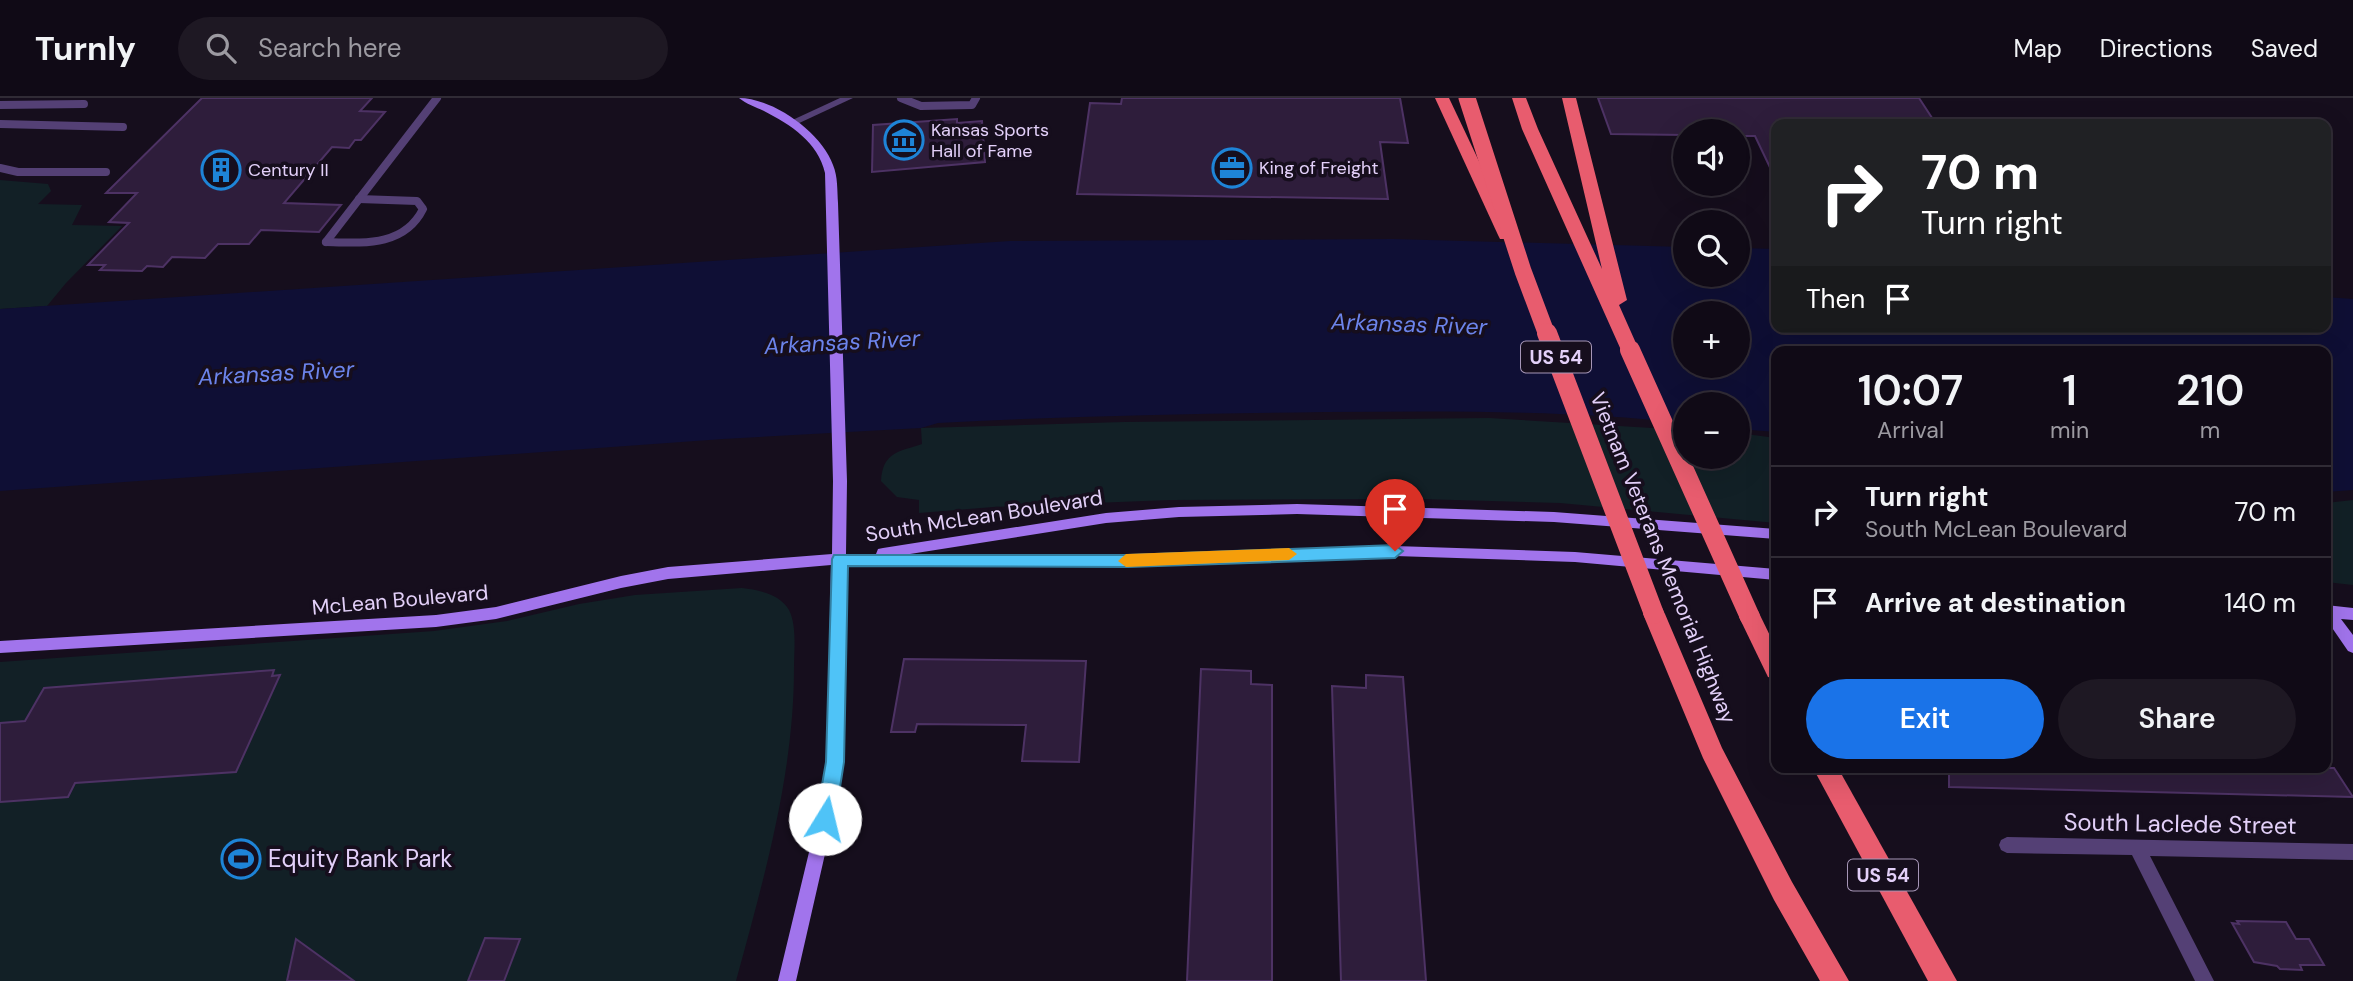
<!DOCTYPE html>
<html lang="en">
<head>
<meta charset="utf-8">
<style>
	:root { --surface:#100a16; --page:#1e1823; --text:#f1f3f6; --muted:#9c9aa1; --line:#302b35; --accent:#1a73e8 }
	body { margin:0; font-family:"DM Sans",sans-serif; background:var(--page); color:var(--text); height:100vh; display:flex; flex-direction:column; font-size:26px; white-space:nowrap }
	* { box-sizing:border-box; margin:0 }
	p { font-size:23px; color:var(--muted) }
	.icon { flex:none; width:38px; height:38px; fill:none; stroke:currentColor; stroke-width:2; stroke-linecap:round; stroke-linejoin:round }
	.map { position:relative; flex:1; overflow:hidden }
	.side { position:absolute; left:1771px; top:248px; width:560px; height:427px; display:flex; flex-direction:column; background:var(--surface); border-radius:14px; box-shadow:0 7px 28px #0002,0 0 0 2px var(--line) }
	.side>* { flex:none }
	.top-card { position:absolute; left:1771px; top:21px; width:560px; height:214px; border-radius:14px; box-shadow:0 7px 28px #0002,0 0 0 2px var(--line); background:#202124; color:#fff; overflow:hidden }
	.tools { position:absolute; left:1673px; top:21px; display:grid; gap:14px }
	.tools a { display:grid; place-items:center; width:77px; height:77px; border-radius:50%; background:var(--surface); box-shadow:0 7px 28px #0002,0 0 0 2px var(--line); font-size:35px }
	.pin { position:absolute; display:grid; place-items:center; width:60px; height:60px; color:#fff; margin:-72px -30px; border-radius:50% 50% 50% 0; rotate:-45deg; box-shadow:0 0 7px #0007 }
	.pin .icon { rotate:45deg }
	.me { position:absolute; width:77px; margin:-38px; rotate:9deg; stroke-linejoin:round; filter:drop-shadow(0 0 5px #0008) }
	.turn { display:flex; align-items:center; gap:24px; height:147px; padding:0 35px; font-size:32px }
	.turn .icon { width:91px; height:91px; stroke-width:2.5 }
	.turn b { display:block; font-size:49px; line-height:60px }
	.then { display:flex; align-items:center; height:66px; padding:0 35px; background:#0003; gap:14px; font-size:26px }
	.eta { display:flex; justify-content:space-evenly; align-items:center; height:119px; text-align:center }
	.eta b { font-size:42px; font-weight:600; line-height:49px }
	.cta { display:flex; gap:14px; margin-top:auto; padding:14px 35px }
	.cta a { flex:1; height:80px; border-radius:42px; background:var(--accent); color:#fff; font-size:28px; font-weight:600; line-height:80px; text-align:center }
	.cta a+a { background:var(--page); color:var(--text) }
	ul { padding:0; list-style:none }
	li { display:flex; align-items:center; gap:21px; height:91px; padding:0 35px; border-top:2px solid var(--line) }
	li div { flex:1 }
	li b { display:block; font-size:26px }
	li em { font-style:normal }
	header { display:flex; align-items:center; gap:42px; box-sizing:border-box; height:98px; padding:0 35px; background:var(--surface); border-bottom:2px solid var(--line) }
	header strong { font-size:33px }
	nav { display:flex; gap:38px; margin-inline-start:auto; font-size:24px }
	.search { width:490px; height:63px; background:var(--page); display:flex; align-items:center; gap:18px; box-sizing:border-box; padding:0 24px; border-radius:38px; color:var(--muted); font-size:26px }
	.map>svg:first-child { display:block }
</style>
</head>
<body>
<header>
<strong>Turnly</strong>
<div class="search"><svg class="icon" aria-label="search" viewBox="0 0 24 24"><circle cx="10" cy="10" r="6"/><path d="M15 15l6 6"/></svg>Search here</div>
<nav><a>Map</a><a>Directions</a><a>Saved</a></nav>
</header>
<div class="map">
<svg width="2353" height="883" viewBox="0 0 2353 883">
	<rect width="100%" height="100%" fill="#160e1d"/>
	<g fill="#122026">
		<polygon points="0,82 48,86 51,93 38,106 82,107 72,127 122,128 66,185 47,208 0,211"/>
		<path d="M1489 320 1685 332V359H1738V335L1776 340V425L1560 405 1420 401 1170 402 993 409 919 415V402L897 399 881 383C883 354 898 354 922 346L921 330 1124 324Z"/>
		<polygon points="2353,402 2353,487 2326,484 2326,405"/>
		<path d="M742 490C759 492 780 496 789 512 797 528 794 552 794 570 794 677 764 780 736 883H0V564L434 533 507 523 579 506 635 497Z"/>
	</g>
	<path fill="#0f0f35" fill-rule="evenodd" d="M1393 141 1685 149V177H1738V150L1776 151V229H2326V199L2353 201V392L2326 394V254H1776V334L1738 331V306H1685V325C1566 312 1445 313 1325 314 1196 316 1067 318 938 325L921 330 723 341 0 393V211L1010 143ZM1685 215H1738V268H1685Z"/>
	<g fill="#2e1d3b" stroke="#4d3264" stroke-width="2">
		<polygon points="202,0 372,0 360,13 385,14 361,42 355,42 349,50 332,49 284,105 341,107 319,134 261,132 249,146 218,146 205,160 172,159 163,169 147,168 142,173 100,172 105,167 88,167 129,125 109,124 137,95 106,95"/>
		<polygon points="1122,0 1400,0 1408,45 1380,44 1388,101 1077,96 1090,5 1121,6"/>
		<polygon points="1598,0 1919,0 1936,26 1776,26 1776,82 1755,38 1738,38 1738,33 1685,33 1685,37 1611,36"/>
		<polygon points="957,21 957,25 982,23 985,64 872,74 873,27"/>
		<polygon points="904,561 1086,563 1079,664 1022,663 1026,627 917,626 915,634 891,634"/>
		<polygon points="1201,571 1251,573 1251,586 1272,587 1272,883 1187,883"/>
		<polygon points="274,572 272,578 280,577 236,674 75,685 68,699 0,704 0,625 25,623 44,590"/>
		<polygon points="1366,577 1403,579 1426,883 1341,883 1332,588 1366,590"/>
		<polygon points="1949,670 2334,670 2353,699 1949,689"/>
		<polygon points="2237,823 2286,824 2296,841 2309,841 2324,867 2300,867 2302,872 2280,871 2277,868 2254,864 2232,825 2239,826"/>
		<polygon points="485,840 520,841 504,883 468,883"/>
		<polygon points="296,841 354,883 287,883"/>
	</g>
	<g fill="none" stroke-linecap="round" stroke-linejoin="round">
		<g stroke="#544075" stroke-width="8">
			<polyline points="901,0 921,8 972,7 976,0"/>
			<polyline points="0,7 84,6"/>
			<polyline points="0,26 123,29"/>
			<polyline points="0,70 18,74 106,74"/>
			<polyline points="326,144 437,0"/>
			<path d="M326 144C363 145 404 149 423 111L417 103 359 101"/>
		</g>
		<g fill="#544075" fill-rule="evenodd">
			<polygon points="840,0 853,0 795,27 786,25"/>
			<polygon points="2007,739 2353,746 2353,762 2150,758 2214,883 2195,883 2132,757 2007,755 2001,752 1999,747 2001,742"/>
		</g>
		<g fill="#a174ec" fill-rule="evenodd">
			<path d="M739 0C773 0 822 35 833 67 838 79 837 92 838 105L847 383 846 456H876L878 451 883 450 1106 415 1179 409 1297 406 1554 414 1776 431V441L1554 424 1297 416 1179 419 1106 425 910 456 1128 458 1395 448 1575 454 1776 471V482L1575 464 1395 458 1128 468 846 466 843 664 833 721 796 883H778L817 721 827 664 831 467 668 481 621 490 496 521 436 529 0 555V543L436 517 496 509 621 478 668 469 832 456 833 383 825 75C818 44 791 27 764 13 756 9 746 6 739 0Z"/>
			<polygon points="2326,507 2353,510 2353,522 2341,521 2353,537 2353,555 2348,553 2326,521"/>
		</g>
		<g fill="#e85c6e" fill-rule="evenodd">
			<polygon points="1435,0 1449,0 1514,137 1512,141 1500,141 1498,137"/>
			<polygon points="1512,0 1526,0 1538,31 1602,171 1562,0 1576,0 1627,202 1619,207 1639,252 1636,256 1624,256 1621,252 1522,31"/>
			<polygon points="1654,507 1662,510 1665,516 1722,650 1792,784 1849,883 1820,883 1774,802 1703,660 1643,516 1646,510"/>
			<polygon points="1750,510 1758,513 1776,550 1776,581 1768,579 1739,519 1742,513"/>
			<polygon points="1813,670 1838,670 1957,883 1928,883"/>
		</g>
		<polyline stroke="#e85c6e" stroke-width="17" points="1467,0 1523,173 1547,237"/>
		<g stroke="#e85c6e" stroke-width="20">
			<polyline points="1547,235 1654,516"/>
			<polyline points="1630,252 1750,519"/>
		</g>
	</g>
	<polygon fill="#4fc3f7" stroke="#337fa1" stroke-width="2" points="1395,447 1403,453 1395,460 1128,469 848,468 844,664 835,721 832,727 825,730 818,727 816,721 826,664 832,461 834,457 1128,457"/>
	<polygon fill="#f59e0b" points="1289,450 1297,456 1289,462 1126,469 1118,463 1126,456"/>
	<defs>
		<g id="museum-ring" transform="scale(2.0125)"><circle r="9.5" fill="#160e1d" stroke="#1e84d7" stroke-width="1.5"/><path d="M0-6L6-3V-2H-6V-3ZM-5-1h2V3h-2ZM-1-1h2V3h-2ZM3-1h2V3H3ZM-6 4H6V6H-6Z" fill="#1e84d7"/></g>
		<g id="office-ring" transform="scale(2.0125)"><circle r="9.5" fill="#160e1d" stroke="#1e84d7" stroke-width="1.5"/><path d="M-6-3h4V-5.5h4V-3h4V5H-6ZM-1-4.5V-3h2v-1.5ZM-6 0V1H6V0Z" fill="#1e84d7"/></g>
		<g id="building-ring" transform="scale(2.0125)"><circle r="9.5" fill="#160e1d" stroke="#1e84d7" stroke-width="1.5"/><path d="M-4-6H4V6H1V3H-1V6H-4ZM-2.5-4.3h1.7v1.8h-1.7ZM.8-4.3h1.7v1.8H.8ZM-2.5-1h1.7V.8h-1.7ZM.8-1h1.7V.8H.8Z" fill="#1e84d7"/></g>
		<g id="stadium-ring" transform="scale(2.0125)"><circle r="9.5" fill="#160e1d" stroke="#1e84d7" stroke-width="1.5"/><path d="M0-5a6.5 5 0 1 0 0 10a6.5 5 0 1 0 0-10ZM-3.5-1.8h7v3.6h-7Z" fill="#1e84d7"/></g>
	</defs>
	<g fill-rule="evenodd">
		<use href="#museum-ring" x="904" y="42"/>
		<use href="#office-ring" x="1232" y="70"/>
		<use href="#building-ring" x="221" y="72"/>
		<use href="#stadium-ring" x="241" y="761"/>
	</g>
	<g text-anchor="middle" stroke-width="7" stroke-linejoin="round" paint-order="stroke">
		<g font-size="18" fill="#e3d0f9" stroke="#160e1d" text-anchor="start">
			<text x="931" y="38">Kansas Sports<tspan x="931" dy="21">Hall of Fame</tspan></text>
			<text x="1259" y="76">King of Freight</text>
			<text x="248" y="78">Century II</text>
		</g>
		<g fill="#160e1d" stroke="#a696b7" stroke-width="2">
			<rect x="1521" y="243.5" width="70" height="31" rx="5"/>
			<rect x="1848" y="761.5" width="70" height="31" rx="5"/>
		</g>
		<g font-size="19" font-weight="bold" fill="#e3d0f9">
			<text x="1556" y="266">US 54</text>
			<text x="1883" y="784">US 54</text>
		</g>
		<g font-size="21" fill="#e3d0f9" stroke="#160e1d">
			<text transform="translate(984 418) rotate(-9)" y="7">South McLean Boulevard</text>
			<text transform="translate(1663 460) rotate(68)" y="7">Vietnam Veterans Memorial Highway</text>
			<text transform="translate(400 502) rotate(-5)" y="7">McLean Boulevard</text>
		</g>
		<g font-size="23" font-style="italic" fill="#6c84eb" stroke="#160e1d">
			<text transform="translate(1409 226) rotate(2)" y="8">Arkansas River</text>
			<text transform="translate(842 244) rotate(-3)" y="8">Arkansas River</text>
			<text transform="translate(276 275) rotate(-3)" y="8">Arkansas River</text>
		</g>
		<g font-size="24" fill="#e3d0f9" stroke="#160e1d">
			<text transform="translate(2180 726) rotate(1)" y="8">South Laclede Street</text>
		</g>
		<g font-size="24" fill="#e3d0f9" stroke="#160e1d" text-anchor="start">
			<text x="268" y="769">Equity Bank Park</text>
		</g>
	</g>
</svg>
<div class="tools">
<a><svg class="icon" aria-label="sound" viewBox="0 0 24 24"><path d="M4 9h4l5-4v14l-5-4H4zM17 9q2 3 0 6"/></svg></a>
<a><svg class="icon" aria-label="search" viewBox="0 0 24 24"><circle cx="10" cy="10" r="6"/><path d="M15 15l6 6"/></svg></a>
<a>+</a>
<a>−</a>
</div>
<div class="pin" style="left:1395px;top:453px;background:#d93025"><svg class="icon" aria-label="arrive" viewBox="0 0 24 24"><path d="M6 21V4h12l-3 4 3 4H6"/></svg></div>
<svg class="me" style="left:825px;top:721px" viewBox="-20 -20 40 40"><circle r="19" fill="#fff"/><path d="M0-13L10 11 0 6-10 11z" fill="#4fc3f7"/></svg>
<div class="top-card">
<div class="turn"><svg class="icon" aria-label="right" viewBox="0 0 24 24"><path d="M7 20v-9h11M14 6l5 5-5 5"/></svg><div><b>70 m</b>Turn right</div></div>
<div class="then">Then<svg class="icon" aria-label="arrive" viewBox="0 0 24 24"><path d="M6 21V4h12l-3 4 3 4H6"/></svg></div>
</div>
<section class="side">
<div class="eta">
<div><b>10:07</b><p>Arrival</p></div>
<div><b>1</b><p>min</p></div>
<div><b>210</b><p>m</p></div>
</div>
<ul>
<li><svg class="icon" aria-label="right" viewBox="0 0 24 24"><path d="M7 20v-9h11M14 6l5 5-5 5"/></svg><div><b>Turn right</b><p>South McLean Boulevard</p></div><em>70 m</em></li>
<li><svg class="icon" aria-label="arrive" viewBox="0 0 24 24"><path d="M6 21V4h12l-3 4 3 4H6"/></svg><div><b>Arrive at destination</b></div><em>140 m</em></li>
</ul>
<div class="cta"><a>Exit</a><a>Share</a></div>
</section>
</div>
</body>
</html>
